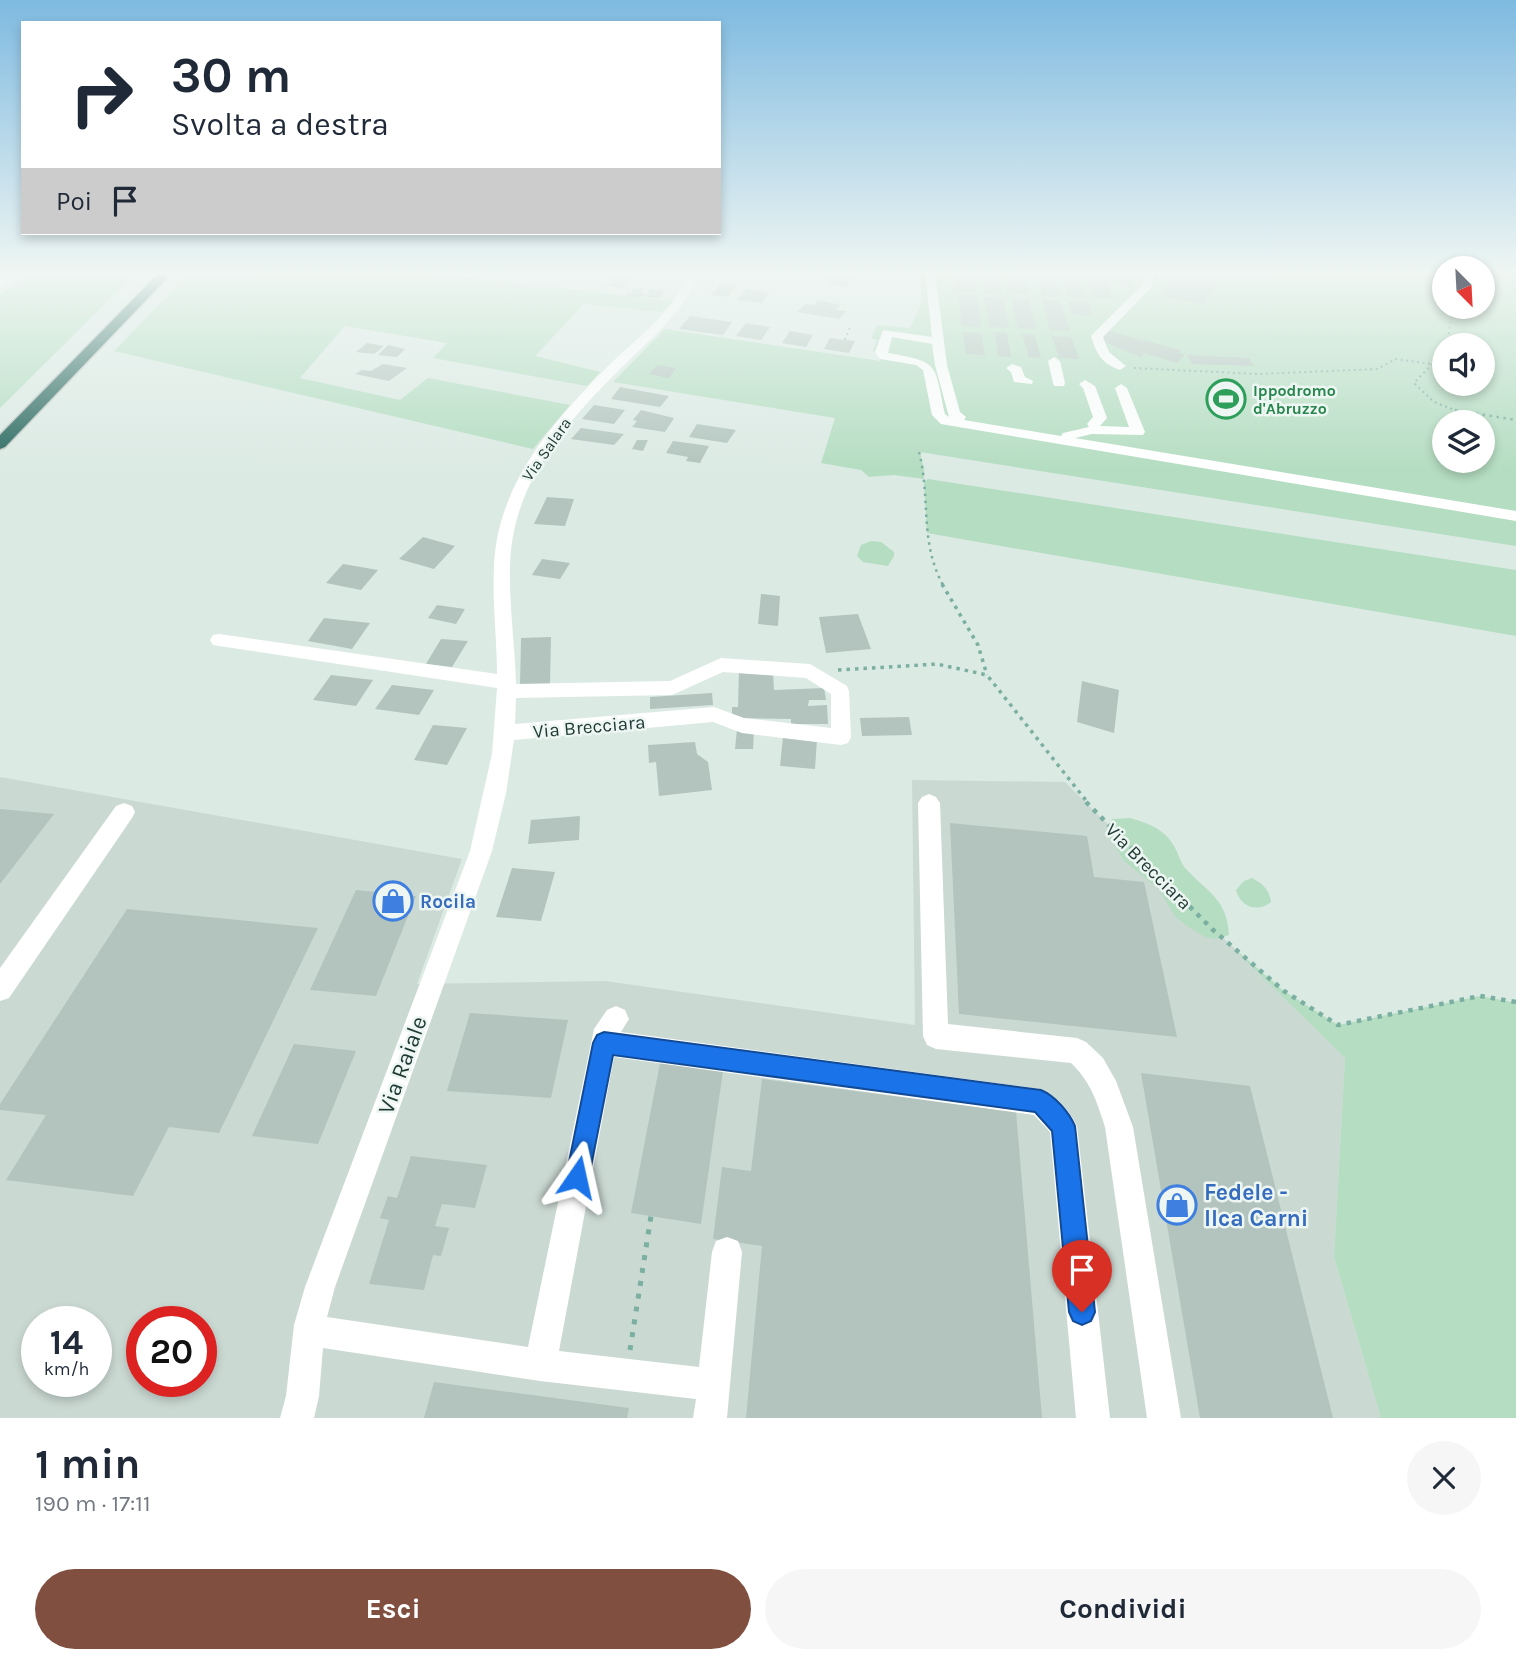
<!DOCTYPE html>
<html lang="it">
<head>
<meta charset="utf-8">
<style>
	:root { --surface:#fff; --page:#f6f6f7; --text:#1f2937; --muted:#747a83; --accent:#814f40 }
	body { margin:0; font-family:Karla,sans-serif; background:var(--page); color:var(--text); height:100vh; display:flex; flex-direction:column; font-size:26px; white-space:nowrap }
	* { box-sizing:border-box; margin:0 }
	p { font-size:23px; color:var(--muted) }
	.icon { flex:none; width:38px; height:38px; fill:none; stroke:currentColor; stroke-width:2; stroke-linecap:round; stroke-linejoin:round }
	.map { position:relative; height:1418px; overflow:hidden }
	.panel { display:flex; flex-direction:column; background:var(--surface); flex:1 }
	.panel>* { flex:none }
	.guide { position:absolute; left:21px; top:21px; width:700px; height:214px; border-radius:0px; box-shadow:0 4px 10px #0003; background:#fff; color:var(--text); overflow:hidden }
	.needle { width:46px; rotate:156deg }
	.buttons { position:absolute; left:1432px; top:256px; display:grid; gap:14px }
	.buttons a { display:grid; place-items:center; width:63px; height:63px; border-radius:50%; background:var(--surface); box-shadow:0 4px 10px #0003; font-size:35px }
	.speed { position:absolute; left:21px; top:1306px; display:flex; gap:14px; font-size:35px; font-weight:700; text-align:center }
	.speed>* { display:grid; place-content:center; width:91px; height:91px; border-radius:50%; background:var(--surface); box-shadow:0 4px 10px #0003; line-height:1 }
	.speed small { font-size:18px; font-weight:400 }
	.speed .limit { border:10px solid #d22; background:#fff; color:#111 }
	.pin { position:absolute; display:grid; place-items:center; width:60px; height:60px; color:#fff; margin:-72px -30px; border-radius:50% 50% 50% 0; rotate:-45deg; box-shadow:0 0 7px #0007 }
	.pin .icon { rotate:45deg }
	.me { position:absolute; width:77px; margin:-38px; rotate:11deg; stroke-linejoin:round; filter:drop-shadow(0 0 5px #0008) }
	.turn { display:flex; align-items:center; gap:24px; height:147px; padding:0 35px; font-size:32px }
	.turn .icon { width:91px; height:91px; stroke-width:2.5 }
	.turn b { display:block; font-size:49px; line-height:60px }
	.then { display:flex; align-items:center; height:66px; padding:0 35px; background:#0003; gap:14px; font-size:26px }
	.round { display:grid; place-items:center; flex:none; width:74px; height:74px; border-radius:37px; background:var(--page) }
	.overview { display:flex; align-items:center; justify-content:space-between; height:119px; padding:0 35px }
	h1 { font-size:42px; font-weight:700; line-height:52px }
	.button { display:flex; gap:14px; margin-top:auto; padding:14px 35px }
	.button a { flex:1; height:80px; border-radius:42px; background:var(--accent); color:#fff; font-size:28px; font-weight:700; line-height:80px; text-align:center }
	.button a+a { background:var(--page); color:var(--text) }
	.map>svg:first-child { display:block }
</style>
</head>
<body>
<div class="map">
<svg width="1516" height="1418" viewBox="0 0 1516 1418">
	<rect width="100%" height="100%" fill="#dceae4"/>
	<path fill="#cbd9d3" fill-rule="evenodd" d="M0 777 462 859 417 984 605 981 915 1025 912 780 1065 782 1345 1058 1334 1257 1381 1418H0ZM37 1321H96V1381H37ZM142 1321H201V1381H142Z"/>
	<g fill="#b4ddc1" fill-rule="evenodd">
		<polygon points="41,272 137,272 0,408 0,294"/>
		<polygon points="190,272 413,272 673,301 662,312 584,304 535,356 600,372 587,386 433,358 447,343 345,326 300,378 400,400 428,378 570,405 533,449 114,351"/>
		<path d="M919 272H1444V306H1482V272H1516V546L920 452 924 469V479L894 475 869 477 861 470 821 463 835 418 613 382 665 329 880 361V352L873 351 877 340 871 338 877 325 910 328 922 301ZM1444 345H1482V383H1444ZM1444 422H1482V460H1444Z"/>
		<polygon points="928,479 1516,570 1516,636 927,533 924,482"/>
		<polygon points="871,541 881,542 894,552 894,556 888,566 863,562 857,556 861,545"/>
		<path d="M1130 818C1145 822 1164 829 1172 843 1178 851 1179 860 1185 868 1207 892 1227 898 1229 935L1215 939 1205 937 1187 926 1175 916 1158 888 1124 861 1106 831 1112 819Z"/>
		<path d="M1252 878C1263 884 1269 889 1271 902 1257 913 1241 907 1236 890L1244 881Z"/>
		<polygon points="1227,942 1284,991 1338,1025 1480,996 1512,1002 1516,999 1516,1418 1381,1418 1334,1257 1345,1058"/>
	</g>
	<g fill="#b2c4bd">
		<polygon points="835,272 857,272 846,287 825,284"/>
		<polygon points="954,272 972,272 976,292 957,292"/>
		<polygon points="980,272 997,272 1002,294 984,293"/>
		<polygon points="1005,272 1022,272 1028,294 1010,294"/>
		<polygon points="1035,272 1052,272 1060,297 1042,296"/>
		<polygon points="1060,272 1077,272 1086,298 1068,297"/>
		<polygon points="1084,272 1101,272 1113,298 1094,298"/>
		<polygon points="1123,272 1127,272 1133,286 1118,285 1113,273"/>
		<polygon points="1164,272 1207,272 1203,282 1215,284 1205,304 1162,297 1173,277"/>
		<polygon points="615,275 632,277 624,288 607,286"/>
		<polygon points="720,284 736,285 728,297 711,295"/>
		<polygon points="644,288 642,293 646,293 643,297 626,297 628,293 632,293 632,289"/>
		<polygon points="650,289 666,291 659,298 645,297"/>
		<polygon points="746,289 769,292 762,303 737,300"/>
		<polygon points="958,296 977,297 981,327 962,326"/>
		<polygon points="984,297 1003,298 1009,328 990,327"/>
		<polygon points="1011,299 1029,299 1037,329 1018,328"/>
		<polygon points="817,300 840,305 836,310 847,311 839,319 797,312 805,304 815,305"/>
		<polygon points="1042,300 1060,301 1070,331 1050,330"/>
		<polygon points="1068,301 1088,302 1093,316 1073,315"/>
		<polygon points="690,316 732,322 723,335 679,329"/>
		<polygon points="746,323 770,327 761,340 736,336"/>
		<polygon points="790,331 813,335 806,347 782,343"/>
		<polygon points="1108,331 1181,350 1179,353 1185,354 1177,363 1144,353 1141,357 1099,340"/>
		<polygon points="963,332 981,333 985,355 966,354"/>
		<polygon points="995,332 1007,333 1011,357 998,356"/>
		<polygon points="1022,334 1034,334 1041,358 1029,357"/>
		<polygon points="1052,336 1071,337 1079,359 1059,358"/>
		<polygon points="830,338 845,340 855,341 849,353 824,349"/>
		<polygon points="367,343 384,346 374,354 356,352"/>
		<polygon points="388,345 405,349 397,357 378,355"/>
		<polygon points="1187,355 1249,358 1254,366 1192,364"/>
		<polygon points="383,364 407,368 389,381 355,374 362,370 371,371"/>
		<polygon points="657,365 676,368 669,378 649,374"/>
		<polygon points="620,387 669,396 660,407 611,399"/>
		<polygon points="594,405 625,410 614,424 582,419"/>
		<polygon points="641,410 674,418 665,432 632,427 637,421 633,420"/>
		<polygon points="697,424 736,430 727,443 689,437"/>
		<polygon points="581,428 624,434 614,445 571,439"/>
		<polygon points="637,440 648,440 643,451 632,449"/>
		<polygon points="673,441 709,446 700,463 686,461 688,457 666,453"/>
		<polygon points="547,497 574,499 565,526 534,524"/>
		<polygon points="423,537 455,546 434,569 399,559"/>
		<polygon points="542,559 570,563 560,579 532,575"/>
		<polygon points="343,564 378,570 361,590 326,583"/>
		<polygon points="761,594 780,596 778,626 758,624"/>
		<polygon points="437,605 465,609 456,624 428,618"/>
		<polygon points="858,614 871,649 826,653 819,617"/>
		<polygon points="324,618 370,623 352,649 308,641"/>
		<polygon points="551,637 550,684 520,685 521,638"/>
		<polygon points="441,639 468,641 452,667 426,664"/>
		<polygon points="739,670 773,672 774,690 824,688 826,700 809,700 808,706 827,705 828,724 791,724 791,719 732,718 732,707 738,707"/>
		<polygon points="331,675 373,680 356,706 313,700"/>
		<polygon points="1082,681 1119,690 1114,733 1077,722"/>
		<polygon points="392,685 434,690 419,715 375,709"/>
		<polygon points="712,693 713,705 650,709 650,697"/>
		<polygon points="909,717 912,735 862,736 860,718"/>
		<polygon points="433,725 467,728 447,765 414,760"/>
		<polygon points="737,729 754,730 753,749 735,749"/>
		<polygon points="783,737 817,739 815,769 780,766"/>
		<polygon points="695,742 697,754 708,762 712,790 659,796 656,762 649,763 648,745"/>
		<polygon points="0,809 54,814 0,884"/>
		<polygon points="580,816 579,840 528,844 531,820"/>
		<polygon points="950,823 1087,836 1094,877 1144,882 1177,1037 959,1014"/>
		<polygon points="512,868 555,872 541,921 496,917"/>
		<polygon points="356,890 416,896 376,996 310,990"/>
		<polygon points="127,909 318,928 219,1133 169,1127 133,1196 6,1180 46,1115 0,1110 0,1104"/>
		<polygon points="470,1013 568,1020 551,1098 447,1091"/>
		<polygon points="294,1044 356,1051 318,1144 252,1136"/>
		<polygon points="660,1063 723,1071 701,1224 631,1213"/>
		<polygon points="1141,1073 1250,1086 1333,1418 1200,1418"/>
		<polygon points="762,1079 1016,1112 1042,1418 746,1418 762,1246 713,1239 722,1167 751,1171"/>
		<polygon points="411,1156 487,1165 475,1208 442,1204 435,1226 449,1228 441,1256 433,1255 424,1290 369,1284 389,1220 380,1218 388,1196 397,1198"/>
		<polygon points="434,1382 629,1408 627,1418 424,1418"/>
	</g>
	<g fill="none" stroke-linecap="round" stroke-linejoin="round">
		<g stroke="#bcc4c2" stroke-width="3">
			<polygon id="highway" points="160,272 173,272 5,447 0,449 0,435"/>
		</g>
		<g stroke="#7bafa1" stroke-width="2" stroke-dasharray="2 3.5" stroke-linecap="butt">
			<polyline points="1429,272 1444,284"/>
			<polyline points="845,340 850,327"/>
			<polyline points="1447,345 1453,306"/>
			<polyline points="1444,352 1414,383 1434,402 1460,412"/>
			<polyline points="1134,368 1258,374 1377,369 1396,359 1432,364"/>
		</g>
		<g stroke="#7bafa1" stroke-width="2.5" stroke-dasharray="2.5 4.5" stroke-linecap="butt">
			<polyline points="1455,410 1516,420"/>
			<path d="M919 452C931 498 919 541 943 585"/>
		</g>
		<g stroke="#7bafa1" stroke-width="3.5" stroke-dasharray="3.5 5" stroke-linecap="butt">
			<polyline points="942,584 978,645 987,675"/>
			<polyline points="838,670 937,664 987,675 1088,803"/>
		</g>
		<polyline stroke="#7bafa1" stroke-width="4.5" stroke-dasharray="4.5 6" stroke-linecap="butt" points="1086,802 1212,929 1284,991 1338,1025 1480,996 1516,1002"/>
		<polyline stroke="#7bafa1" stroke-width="5" stroke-dasharray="5 8" stroke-linecap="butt" points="630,1350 651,1216"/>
		<g fill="#fff" fill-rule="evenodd">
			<polygon points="16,272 30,272 0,288 0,281"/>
			<path d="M690 272H700C684 313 649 340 619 370 564 425 512 484 510 566 509 605 515 645 516 684L670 681 721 658 810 664 847 686 849 691 851 737 848 743 841 745 742 733 713 722 514 740 506 793 492 851 335 1287 327 1317 528 1347 594 1029 607 1010 616 1006 625 1010 629 1019 621 1032 1041 1089C1056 1095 1070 1111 1077 1126L1110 1418H1076L1050 1132 1034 1115 614 1057 559 1351 699 1367 712 1252 716 1241 727 1237 738 1241 742 1252 727 1418H693L696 1399 540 1381 323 1348 319 1396 314 1418H280L286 1396 294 1325 305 1287 470 851 492 754 497 688 219 646 213 645 210 640 213 635 219 634 497 674C497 638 492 603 494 567 497 483 554 421 610 364 640 336 674 311 690 272ZM723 672 806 678 831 694V728L744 718 714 707 515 724 516 698 672 695Z"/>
			<path d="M925 272H935L947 365 960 412 966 417 964 420 1061 436 1063 433 1089 427 1087 424 1093 417 1083 388 1079 384 1085 380 1095 386 1107 418 1100 426 1129 427 1115 388 1121 384 1127 388 1145 432 1143 435 1092 434 1075 438 1516 511V521L941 424 932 415 923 370 916 365 880 359 875 352 883 330 932 337ZM892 337 932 344 935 365 949 417 945 414C934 364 941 362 888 353Z"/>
			<path d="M1146 272H1156L1151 288 1103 337 1109 352 1126 366 1120 370C1102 364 1096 353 1091 336L1142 285Z"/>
			<polygon points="1054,357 1060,361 1065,383 1064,386 1054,386 1053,383 1048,361"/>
			<polygon points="1012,364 1021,367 1025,377 1033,381 1032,384 1014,382 1011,372 1006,368"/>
			<path d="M929 794 936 797 940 803 948 1024 1077 1038 1086 1042 1103 1058 1116 1081 1133 1127 1181 1418H1147L1105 1127C1097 1102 1091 1082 1071 1063L936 1049 927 1045 923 1036 918 803 922 797Z"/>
			<polygon points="124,803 132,806 135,812 132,818 9,998 0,1001 0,968 116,806"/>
		</g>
		<use href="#highway" fill="#28675d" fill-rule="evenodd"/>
	</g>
	<linearGradient id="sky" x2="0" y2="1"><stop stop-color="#7ebae0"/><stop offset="0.58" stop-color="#eff6f3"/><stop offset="1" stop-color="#eff6f3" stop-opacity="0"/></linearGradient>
	<rect width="1516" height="471" fill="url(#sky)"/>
	<path fill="#1a73e8" stroke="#114b97" stroke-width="2" d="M604 1032 1041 1090C1055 1096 1069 1112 1075 1126L1095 1312 1091 1321 1082 1325 1073 1321 1069 1312 1052 1131 1035 1112 613 1055 589 1177 586 1186 577 1189 569 1186 566 1177 593 1043 597 1035Z"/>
	<defs>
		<g id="stadium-ring" transform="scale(2.0125)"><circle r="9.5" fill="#edf6f2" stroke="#2e9e5b" stroke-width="1.5"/><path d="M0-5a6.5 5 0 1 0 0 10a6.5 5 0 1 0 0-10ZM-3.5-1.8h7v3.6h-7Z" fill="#2e9e5b"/></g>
		<g id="shop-ring" transform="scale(2.0125)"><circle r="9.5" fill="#edf6f2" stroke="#3f7fe0" stroke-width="1.5"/><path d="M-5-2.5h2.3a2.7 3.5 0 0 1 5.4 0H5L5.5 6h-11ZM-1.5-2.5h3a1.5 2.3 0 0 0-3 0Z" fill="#3f7fe0"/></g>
	</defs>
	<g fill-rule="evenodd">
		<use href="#stadium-ring" x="1226" y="399"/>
		<use href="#shop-ring" x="393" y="901"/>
		<use href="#shop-ring" x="1177" y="1205"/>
	</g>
	<g text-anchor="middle" stroke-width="5" stroke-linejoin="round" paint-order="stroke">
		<g font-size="16" font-weight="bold" fill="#27864d" stroke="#edf6f2" text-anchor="start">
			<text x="1253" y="396">Ippodromo<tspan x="1253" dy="18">d'Abruzzo</tspan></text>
		</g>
		<g font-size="16" fill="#1e3933" stroke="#edf6f2">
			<text transform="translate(546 449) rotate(-55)" y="6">Via Salara</text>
		</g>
		<g font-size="19" fill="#1e3933" stroke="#edf6f2">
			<text transform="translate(589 726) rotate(-5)" y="7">Via Brecciara</text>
			<text transform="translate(1149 866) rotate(45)" y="7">Via Brecciara</text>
		</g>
		<g font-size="19" font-weight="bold" fill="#366cbe" stroke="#edf6f2" text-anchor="start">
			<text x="420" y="908">Rocila</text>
		</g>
		<g font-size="23" fill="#1e3933" stroke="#edf6f2">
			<text transform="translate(402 1065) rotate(-70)" y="8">Via Raiale</text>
		</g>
		<g font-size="23" font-weight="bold" fill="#366cbe" stroke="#edf6f2" text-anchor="start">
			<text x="1204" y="1200">Fedele -<tspan x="1204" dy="26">Ilca Carni</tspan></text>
		</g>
	</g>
</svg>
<div class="buttons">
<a><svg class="needle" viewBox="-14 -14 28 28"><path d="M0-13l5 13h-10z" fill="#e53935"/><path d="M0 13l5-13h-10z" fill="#747a83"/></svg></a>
<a><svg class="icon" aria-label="sound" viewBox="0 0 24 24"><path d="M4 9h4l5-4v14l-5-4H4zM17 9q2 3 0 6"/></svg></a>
<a><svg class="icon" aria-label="layers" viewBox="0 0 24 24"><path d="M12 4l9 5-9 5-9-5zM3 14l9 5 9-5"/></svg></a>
</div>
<div class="speed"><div>14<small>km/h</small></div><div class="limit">20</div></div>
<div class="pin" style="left:1082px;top:1312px;background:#d93025"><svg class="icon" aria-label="arrive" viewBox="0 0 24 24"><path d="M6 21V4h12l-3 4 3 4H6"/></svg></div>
<svg class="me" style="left:577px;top:1177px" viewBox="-20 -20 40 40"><path d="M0-17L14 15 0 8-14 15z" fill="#1a73e8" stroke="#fff" stroke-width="4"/></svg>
<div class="guide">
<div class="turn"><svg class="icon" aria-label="right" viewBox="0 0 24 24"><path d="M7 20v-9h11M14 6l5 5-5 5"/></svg><div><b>30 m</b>Svolta a destra</div></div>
<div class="then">Poi<svg class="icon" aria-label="arrive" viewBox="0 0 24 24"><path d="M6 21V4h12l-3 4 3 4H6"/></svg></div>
</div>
</div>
<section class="panel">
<div class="overview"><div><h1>1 min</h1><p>190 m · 17:11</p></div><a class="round"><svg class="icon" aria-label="close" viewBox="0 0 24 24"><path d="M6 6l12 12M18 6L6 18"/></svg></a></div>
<div class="button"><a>Esci</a><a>Condividi</a></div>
</section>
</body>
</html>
